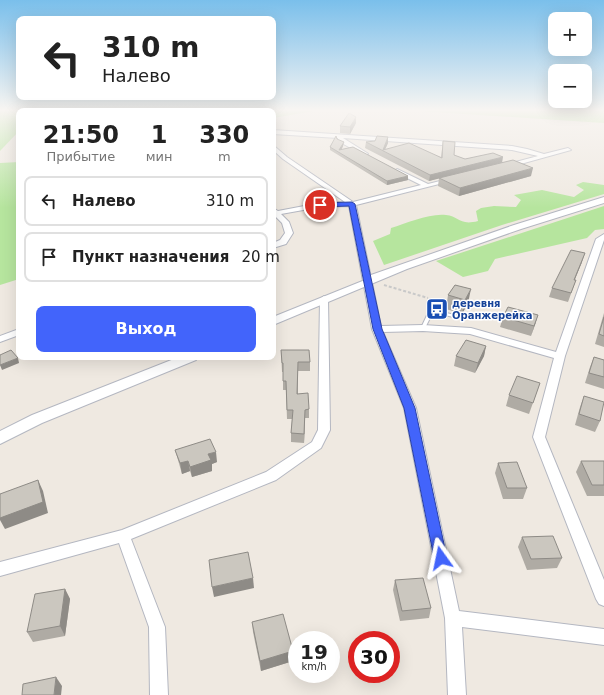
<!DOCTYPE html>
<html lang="ru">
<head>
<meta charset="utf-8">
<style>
	:root { --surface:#fff; --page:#f2f2f2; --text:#222; --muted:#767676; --line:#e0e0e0; --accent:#4264fb }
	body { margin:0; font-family:"DejaVu Sans",sans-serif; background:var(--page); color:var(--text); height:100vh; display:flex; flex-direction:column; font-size:15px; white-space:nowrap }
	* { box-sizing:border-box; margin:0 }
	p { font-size:13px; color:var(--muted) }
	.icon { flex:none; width:22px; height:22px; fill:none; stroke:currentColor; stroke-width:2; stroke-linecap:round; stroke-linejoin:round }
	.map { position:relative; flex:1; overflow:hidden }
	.sheet { position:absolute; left:16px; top:108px; width:260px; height:252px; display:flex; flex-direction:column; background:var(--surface); border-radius:8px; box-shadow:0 4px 16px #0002 }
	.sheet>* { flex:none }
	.hud { position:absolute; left:16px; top:16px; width:260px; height:84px; border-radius:8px; box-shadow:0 4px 16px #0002; background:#fff; color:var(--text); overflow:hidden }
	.tools { position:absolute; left:548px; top:12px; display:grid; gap:8px }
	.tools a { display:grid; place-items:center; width:44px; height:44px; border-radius:8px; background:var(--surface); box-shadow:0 4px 16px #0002; font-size:20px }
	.speed { position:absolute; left:288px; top:631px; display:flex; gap:8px; font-size:20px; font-weight:700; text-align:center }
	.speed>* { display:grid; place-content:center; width:52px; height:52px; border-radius:50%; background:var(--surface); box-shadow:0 4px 16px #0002; line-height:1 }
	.speed small { font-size:10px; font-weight:400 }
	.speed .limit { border:6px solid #d22; background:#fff; color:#111 }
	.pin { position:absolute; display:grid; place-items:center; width:34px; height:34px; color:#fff; margin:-17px; border:2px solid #fff; border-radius:50%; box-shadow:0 1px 4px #0007 }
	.me { position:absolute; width:44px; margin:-22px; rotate:348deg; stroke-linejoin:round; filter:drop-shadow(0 0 3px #0008) }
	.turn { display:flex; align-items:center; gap:14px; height:84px; padding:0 20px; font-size:18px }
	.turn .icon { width:52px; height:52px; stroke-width:2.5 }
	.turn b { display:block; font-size:28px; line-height:34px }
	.eta { display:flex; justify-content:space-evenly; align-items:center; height:68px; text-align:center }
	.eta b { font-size:24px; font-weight:600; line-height:28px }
	.primary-button { display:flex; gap:8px; margin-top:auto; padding:8px 20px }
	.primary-button a { flex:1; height:46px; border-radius:8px; background:var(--accent); color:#fff; font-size:16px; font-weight:600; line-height:46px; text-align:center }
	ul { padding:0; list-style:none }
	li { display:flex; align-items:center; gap:12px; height:50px; margin:0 8px 6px; padding:0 12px; border:2px solid var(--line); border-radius:8px }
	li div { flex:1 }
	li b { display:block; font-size:15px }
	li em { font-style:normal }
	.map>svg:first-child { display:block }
</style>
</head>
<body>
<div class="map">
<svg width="604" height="695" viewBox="0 0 604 695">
	<rect width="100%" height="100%" fill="#efe9e1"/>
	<g fill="#b6e59e">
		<polygon points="0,111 39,111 19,111 19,131 0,151"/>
		<polygon points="267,111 314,111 273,118 273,111"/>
		<polygon points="418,111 604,111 604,123"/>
		<polygon points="19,162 19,279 0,285 0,163"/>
		<path d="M583 182 604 185V194L502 225 384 265 373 241 390 234 391 228C407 223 430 213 446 215 459 216 459 226 478 221L476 211 481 208 494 206 516 207 521 200 514 195 542 190 574 197 584 190 576 185Z"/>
		<polygon points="604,206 604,229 595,230 587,238 495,259 488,271 463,277 436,261"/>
	</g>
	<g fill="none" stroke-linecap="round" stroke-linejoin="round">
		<g stroke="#b4b7c1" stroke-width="2">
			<polygon id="service" points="434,299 438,299 438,300 434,310 459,316 459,317 457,318 433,312 425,328 425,329 421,329 421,328 429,311 428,310 430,309"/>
		</g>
		<g stroke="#b4b7c1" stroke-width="2">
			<g id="minor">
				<polygon points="273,130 512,146 527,149 544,154 568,148 571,150 506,168 504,167 504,165 538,156 512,150 343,138 367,153 368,154 365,156 338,141 338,138 273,134"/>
				<polygon points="273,145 287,157 353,202 421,185 395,172 394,171 397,169 428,184 452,178 455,180 356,205 381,326 423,325 471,328 556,352 596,239 604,234 604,240 565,356 545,437 604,580 604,606 599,604 596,599 533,437 554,358 470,334 423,331 383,332 416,408 459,611 604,629 604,645 462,627 466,695 448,695 445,618 404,408 372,329 349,206 320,207 281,214 289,222 293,233 286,244 273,248 273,243 280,240 285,233 282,223 273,214 273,208 278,211 320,203 345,202 283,159 273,150"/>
				<polygon points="324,296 328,299 330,430 321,448 276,480 131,539 165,627 168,695 150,695 149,627 119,543 0,576 0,562 122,530 266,472 312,442 318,430 320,299"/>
				<polygon points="19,329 19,335 0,342 0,336"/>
			</g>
		</g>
		<g stroke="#b4b7c1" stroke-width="2">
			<g id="tertiary">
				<polygon points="604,197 604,203 521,229 407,269 273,325 273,317 365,280 371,275 514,225"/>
				<polygon points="179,357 198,357 196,360 42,423 0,444 0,431 32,415"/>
			</g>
		</g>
		<polyline stroke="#c9c9c9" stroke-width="2" stroke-dasharray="3 2" stroke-linecap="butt" points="384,285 428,298"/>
		<use href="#service" fill="#fff" fill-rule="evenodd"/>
		<use href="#minor" fill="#fff" fill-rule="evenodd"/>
		<use href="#tertiary" fill="#fff" fill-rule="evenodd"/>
	</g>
	<g fill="#afaba4">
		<polygon points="356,123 350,134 340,133 340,126"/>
		<polygon points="337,139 343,146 341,150 408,180 387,185 330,150 330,147"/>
		<polygon points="443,141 454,155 465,159 502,162 531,176 459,196 438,186 439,178 429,181 365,148 366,142 388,143 385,149 441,157"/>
		<polygon points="582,262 574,280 576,280 568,302 549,297 552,288"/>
		<polygon points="455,285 468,303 462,314 446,309 448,295"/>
		<polygon points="604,313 604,347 595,344"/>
		<polygon points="538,315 531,336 500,327 503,317"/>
		<polygon points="486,346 484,356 475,373 454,366 456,356"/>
		<polygon points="281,350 310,362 310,371 298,371 298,394 309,409 309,418 305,418 304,443 291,442 291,433 292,419 287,419 286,390 283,390 283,372 282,372"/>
		<polygon points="594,357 604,360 604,389 585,383 590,367"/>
		<polygon points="540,383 529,414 506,406 509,395"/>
		<polygon points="584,396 600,421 595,432 575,425 580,407"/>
		<polygon points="175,450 217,462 212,464 212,471 192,477 190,471 182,474 178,460"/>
		<polygon points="581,461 604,462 604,496 587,496 576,472"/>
		<polygon points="498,463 527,488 523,499 503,499 495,473"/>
		<polygon points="522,537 562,558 557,568 527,570 518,547"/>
		<polygon points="395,580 431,608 429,618 400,621 393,590"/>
		<polygon points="65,589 70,599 65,636 33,642 27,632"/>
		<polygon points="252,622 293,651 293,661 261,671 253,632"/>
	</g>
	<g fill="#8e8b86">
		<polygon points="356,117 356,123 350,134 350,127"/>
		<polygon points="388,137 388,143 384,152 383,150"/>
		<polygon points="344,142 343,146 340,153 339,150"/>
		<polygon points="503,157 502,163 429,181 430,175"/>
		<polygon points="533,168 531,176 459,196 460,188"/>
		<polygon points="408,176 408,180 387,185 387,181"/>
		<polygon points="585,253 582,262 571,289 574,280"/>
		<polygon points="471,289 468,303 462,314 465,300"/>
		<polygon points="538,315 535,325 531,336 534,326"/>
		<polygon points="486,346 484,356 475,373 478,363"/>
		<polygon points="18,358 19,363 2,370 0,365"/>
		<polygon points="305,410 305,418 304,443 304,434"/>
		<polygon points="216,452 217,462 212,464 212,471 192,477 190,467 208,454"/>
		<polygon points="188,461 190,471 182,474 180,463"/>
		<polygon points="38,480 43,491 48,513 5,529 0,520 0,518"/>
		<polygon points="253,578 254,588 214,597 212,587"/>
		<polygon points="65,589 70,599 65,636 60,626"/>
		<polygon points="293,651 293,661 261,671 260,661"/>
		<polygon points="56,677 62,686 61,695 54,695"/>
	</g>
	<g fill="#cbc7bf" stroke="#8e8b86">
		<polygon points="349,113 356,117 350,127 340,126"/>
		<polygon points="336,136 337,139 344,142 339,150 353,147 408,176 387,181 330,147"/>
		<polygon points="377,136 388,137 383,150 409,143 442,158 443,141 455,142 454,155 465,159 493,153 503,157 430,175 366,142 375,141"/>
		<polygon points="513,160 533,168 460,188 439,178"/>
		<polygon points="571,250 585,253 574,280 576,280 571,293 552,288"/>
		<polygon points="455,285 471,289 465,300 448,295"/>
		<polygon points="508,307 538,315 534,326 503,317"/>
		<polygon points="604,317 604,336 599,334"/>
		<polygon points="466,340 486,346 478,363 456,356"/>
		<polygon points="11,350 18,358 0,365 0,355"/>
		<polygon points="281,350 309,350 310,362 298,362 297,394 308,393 309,409 305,410 304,434 291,433 293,410 287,410 286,381 283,381 283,363 282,363"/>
		<polygon points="594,357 604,360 604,377 589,373"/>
		<polygon points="517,376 540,383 533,403 509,395"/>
		<polygon points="584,396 604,402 600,421 579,414"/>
		<polygon points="210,439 216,452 208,454 211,460 190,467 188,461 180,463 175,450"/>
		<polygon points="581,461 604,461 604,485 592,485"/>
		<polygon points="517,462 527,488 507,488 498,463"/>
		<polygon points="38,480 43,502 0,518 0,494"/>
		<polygon points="553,536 562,558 531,559 522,537"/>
		<polygon points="248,552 253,578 212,587 209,560"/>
		<polygon points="423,578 431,608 402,611 395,580"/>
		<polygon points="65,589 60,626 27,632 35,594"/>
		<polygon points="283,614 293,651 260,661 252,622"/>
		<polygon points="56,677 54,695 22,695 23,684"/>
	</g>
	<linearGradient id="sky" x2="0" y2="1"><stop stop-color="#7abfeb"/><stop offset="0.53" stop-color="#f8f5f2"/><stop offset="1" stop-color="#f8f5f2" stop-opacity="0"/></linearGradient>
	<rect width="604" height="208" fill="url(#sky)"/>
	<polygon fill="#4264fb" stroke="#2b41a3" points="352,202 355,204 382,329 415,408 447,558 445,562 441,564 436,562 434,558 404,408 373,329 349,206 320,207 317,205 320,203"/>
	<defs>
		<g id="bus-square" transform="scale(1.15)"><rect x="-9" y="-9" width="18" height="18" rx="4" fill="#1a4fb4" stroke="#fff"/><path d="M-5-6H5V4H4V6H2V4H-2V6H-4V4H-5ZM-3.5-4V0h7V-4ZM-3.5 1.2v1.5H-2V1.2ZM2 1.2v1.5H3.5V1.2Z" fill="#fff"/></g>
	</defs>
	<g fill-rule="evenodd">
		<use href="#bus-square" x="437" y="309"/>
	</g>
	<g text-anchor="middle" stroke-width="3" stroke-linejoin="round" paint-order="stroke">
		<g font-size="10" font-weight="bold" fill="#164399" stroke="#fff" text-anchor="start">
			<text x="452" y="307">деревня<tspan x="452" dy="12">Оранжерейка</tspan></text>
		</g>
	</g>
</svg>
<div class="tools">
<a>+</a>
<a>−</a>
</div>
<div class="speed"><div>19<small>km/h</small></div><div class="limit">30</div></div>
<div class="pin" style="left:320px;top:205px;background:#d93025"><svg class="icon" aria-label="arrive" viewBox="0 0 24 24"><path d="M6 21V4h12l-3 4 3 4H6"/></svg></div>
<svg class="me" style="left:441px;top:558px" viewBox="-20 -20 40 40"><path d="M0-17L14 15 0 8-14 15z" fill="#4264fb" stroke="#fff" stroke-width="4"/></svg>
<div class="hud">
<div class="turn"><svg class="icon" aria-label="left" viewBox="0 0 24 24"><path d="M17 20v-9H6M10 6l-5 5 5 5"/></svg><div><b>310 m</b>Налево</div></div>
</div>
<section class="sheet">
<div class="eta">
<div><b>21:50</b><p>Прибытие</p></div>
<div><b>1</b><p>мин</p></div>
<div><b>330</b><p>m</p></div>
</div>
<ul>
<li><svg class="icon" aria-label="left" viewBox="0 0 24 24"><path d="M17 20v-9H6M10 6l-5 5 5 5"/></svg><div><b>Налево</b></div><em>310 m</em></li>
<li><svg class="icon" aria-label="arrive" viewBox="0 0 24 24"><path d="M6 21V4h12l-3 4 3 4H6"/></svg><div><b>Пункт назначения</b></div><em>20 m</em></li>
</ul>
<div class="primary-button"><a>Выход</a></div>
</section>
</div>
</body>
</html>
